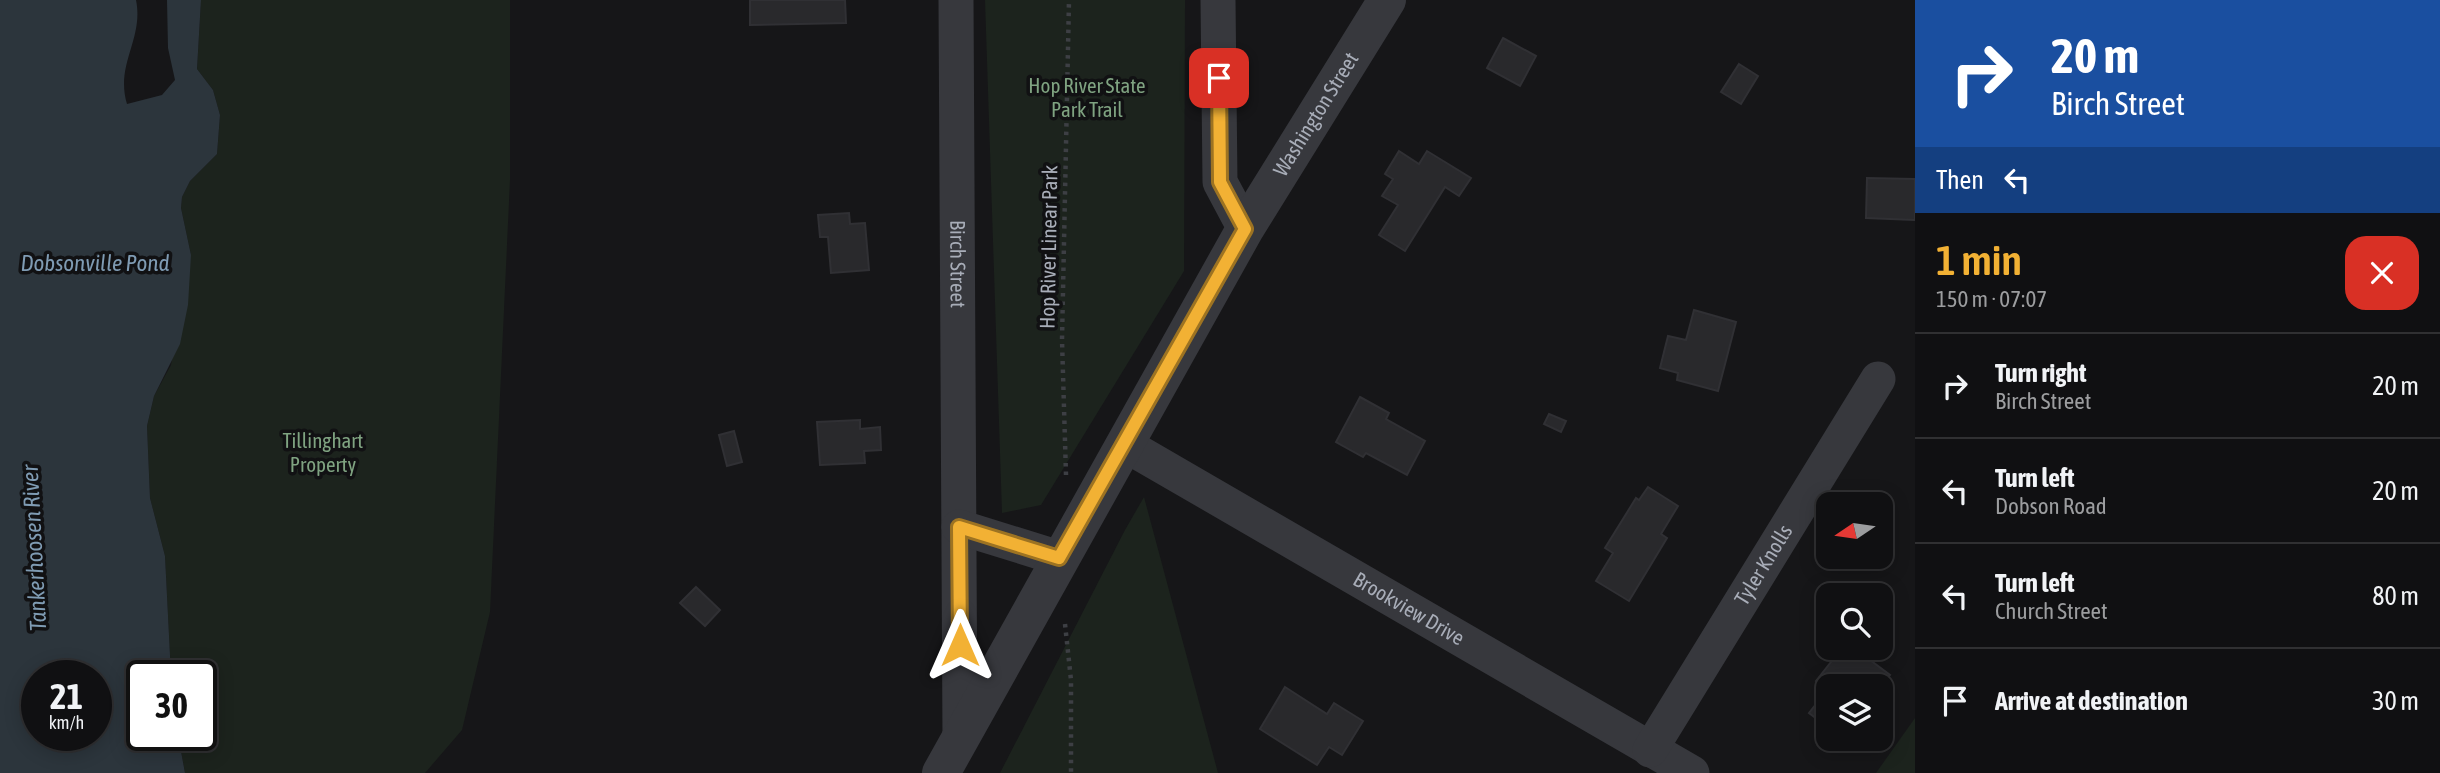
<!DOCTYPE html>
<html lang="en">
<head>
<meta charset="utf-8">
<style>
	:root { --surface:#101012; --page:#1e1e20; --text:#f1f3f6; --muted:#9c9d9f; --line:#303032; --accent:#f2b134 }
	body { margin:0; font-family:"Asap Condensed",sans-serif; background:var(--page); color:var(--text); height:100vh; display:flex; flex-direction:column; font-size:26px; white-space:nowrap }
	* { box-sizing:border-box; margin:0 }
	p { font-size:23px; color:var(--muted) }
	.icon { flex:none; width:38px; height:38px; fill:none; stroke:currentColor; stroke-width:2; stroke-linecap:round; stroke-linejoin:round }
	.map { position:relative; flex:1; overflow:hidden }
	.sheet { display:flex; flex-direction:column; background:var(--surface); width:525px }
	.sheet>* { flex:none }
	.guide { background:#1a4fa0; color:#fff; overflow:hidden }
	.needle { width:46px; rotate:257deg }
	.fabs { position:absolute; left:1816px; top:492px; display:grid; gap:14px }
	.fabs a { display:grid; place-items:center; width:77px; height:77px; border-radius:14px; background:var(--surface); box-shadow:0 4px 18px #0003,0 0 0 2px var(--line); font-size:35px }
	.speed { position:absolute; left:21px; top:660px; display:flex; gap:14px; font-size:35px; font-weight:700; text-align:center }
	.speed>* { display:grid; place-content:center; width:91px; height:91px; border-radius:50%; background:var(--surface); box-shadow:0 4px 18px #0003,0 0 0 2px var(--line); line-height:1 }
	.speed small { font-size:18px; font-weight:400 }
	.speed .limit { border:4px solid #111; border-radius:10px; background:#fff; color:#111 }
	.pin { position:absolute; display:grid; place-items:center; width:60px; height:60px; color:#fff; margin:-30px; border-radius:14px; box-shadow:0 4px 10px #0006 }
	.me { position:absolute; width:77px; margin:-38px; rotate:0deg; stroke-linejoin:round; filter:drop-shadow(0 0 5px #0008) }
	.turn { display:flex; align-items:center; gap:24px; height:147px; padding:0 21px; font-size:32px }
	.turn .icon { width:91px; height:91px; stroke-width:2.5 }
	.turn b { display:block; font-size:49px; line-height:60px }
	.then { display:flex; align-items:center; height:66px; padding:0 21px; background:#0003; gap:14px; font-size:26px }
	.round { display:grid; place-items:center; flex:none; width:74px; height:74px; border-radius:21px; background:var(--page) }
	.overview { display:flex; align-items:center; justify-content:space-between; height:119px; padding:0 21px }
	h1 { font-size:42px; font-weight:600; line-height:52px; color:var(--accent) }
	ul { padding:0; list-style:none }
	li { display:flex; align-items:center; gap:21px; height:105px; padding:0 21px; border-top:2px solid var(--line) }
	li div { flex:1 }
	li b { display:block; font-size:26px }
	li em { font-style:normal }
	main { display:flex; flex:1; min-height:0 }
	.map>svg:first-child { display:block }
</style>
</head>
<body>
<main>
<div class="map">
<svg width="1915" height="773" viewBox="0 0 1915 773">
	<rect width="100%" height="100%" fill="#161618"/>
	<g fill="#1c231d">
		<polygon points="201,0 510,0 510,180 490,612 462,730 425,773 185,773 178,735 201,735 201,676 171,675 165,556 150,498 147,426 154,396 171,365 191,255 181,208 182,197 190,181 217,154 220,115 213,90 197,69"/>
		<polygon points="985,0 1185,0 1184,271 1041,505 1002,513"/>
		<polygon points="1144,497 1218,773 1000,773 1125,530"/>
		<polygon points="1915,718 1915,773 1876,773"/>
	</g>
	<path fill="#2c353c" fill-rule="evenodd" d="M0 0H136C144 39 115 64 127 104L162 95 175 80 168 48 167 0H201L197 69 213 90 220 115 217 154 190 181 182 197 181 208 191 255 188 305 180 344 154 396 147 426 150 498 165 556 171 675 142 676V735H178L185 773H0ZM37 676H96V735H37Z"/>
	<g fill="#29292c" stroke="#303034" stroke-width="2">
		<polygon points="750,0 845,0 846,23 750,25"/>
		<polygon points="1503,38 1536,56 1520,86 1487,68"/>
		<polygon points="1739,64 1758,76 1741,104 1721,92"/>
		<polygon points="1399,151 1419,164 1427,151 1471,178 1459,196 1445,187 1405,251 1379,235 1398,205 1382,196 1393,179 1385,174"/>
		<polygon points="1867,178 1915,179 1915,220 1866,218"/>
		<polygon points="849,213 850,224 865,223 869,270 831,273 828,237 820,237 818,215"/>
		<polygon points="1694,310 1736,322 1718,391 1677,380 1678,373 1660,368 1668,336 1686,340"/>
		<polygon points="1360,397 1389,413 1386,419 1425,441 1407,475 1366,453 1363,457 1336,442"/>
		<polygon points="1549,414 1566,421 1561,432 1544,424"/>
		<polygon points="860,420 860,429 880,427 881,450 864,451 865,463 820,465 817,422"/>
		<polygon points="734,431 742,462 727,466 719,435"/>
		<polygon points="1648,487 1678,506 1661,534 1667,538 1629,601 1596,581 1613,553 1605,548 1636,498 1639,500"/>
		<polygon points="696,587 720,610 705,626 680,603"/>
		<polygon points="1842,648 1854,648 1890,675 1881,686 1829,686 1829,728 1809,713 1827,690 1816,681"/>
		<polygon points="1285,687 1327,714 1334,703 1363,721 1342,755 1329,747 1317,765 1260,729"/>
	</g>
	<g fill="none" stroke-linecap="round" stroke-linejoin="round">
		<g stroke="#3d3f44" stroke-width="4.5" stroke-dasharray="3.5 5" stroke-linecap="butt">
			<polyline points="1066,475 1062,340 1069,0"/>
			<polyline points="1065,624 1071,680 1071,773"/>
		</g>
		<g stroke="#37383d" stroke-width="35">
			<path id="s1" d="M956 0 960 739"/>
			<polyline points="1218,0 1220,182 1245,229"/>
			<path id="s2" d="M1124 444 1692 773"/>
			<polyline points="959,527 1059,558"/>
			<path id="s3" d="M1650 750 1878 379"/>
		</g>
		<path stroke="#37383d" stroke-width="38" id="s4" d="M941 773 1245 229 1387 0"/>
	</g>
	<g fill="none" stroke-linecap="round" stroke-linejoin="round">
		<g stroke="#9d7322" stroke-width="18">
			<polyline id="route" points="960,645 959,527 1059,558 1245,229 1220,182 1219,78"/>
		</g>
		<use href="#route" stroke="#f2b134" stroke-width="12"/>
	</g>
	<g text-anchor="middle" stroke-width="7" stroke-linejoin="round" paint-order="stroke">
		<g font-size="21" fill="#7fa381" stroke="#111113">
			<text x="1087" y="93">Hop River State<tspan x="1087" dy="24">Park Trail</tspan></text>
			<text x="323" y="448">Tillinghart<tspan x="323" dy="24">Property</tspan></text>
		</g>
		<g font-size="21" fill="#a8adb8" stroke="#111113">
			<text dy="7" stroke="none"><textPath href="#s4" startOffset="758">Washington Street</textPath></text>
			<text transform="translate(1049 247) rotate(-89)" y="7">Hop River Linear Park</text>
			<text dy="7" stroke="none"><textPath href="#s1" startOffset="264">Birch Street</textPath></text>
			<text dy="7" stroke="none"><textPath href="#s3" startOffset="217">Tyler Knolls</textPath></text>
			<text dy="7" stroke="none"><textPath href="#s2" startOffset="329">Brookview Drive</textPath></text>
		</g>
		<g font-size="23" font-style="italic" fill="#7f9bb3" stroke="#111113">
			<text x="95" y="271">Dobsonville Pond</text>
			<text transform="translate(34 548) rotate(-93)" y="8">Tankerhoosen River</text>
		</g>
	</g>
</svg>
<div class="fabs">
<a><svg class="needle" viewBox="-14 -14 28 28"><path d="M0-13l5 13h-10z" fill="#e53935"/><path d="M0 13l5-13h-10z" fill="#9c9d9f"/></svg></a>
<a><svg class="icon" aria-label="search" viewBox="0 0 24 24"><circle cx="10" cy="10" r="6"/><path d="M15 15l6 6"/></svg></a>
<a><svg class="icon" aria-label="layers" viewBox="0 0 24 24"><path d="M12 4l9 5-9 5-9-5zM3 14l9 5 9-5"/></svg></a>
</div>
<div class="speed"><div>21<small>km/h</small></div><div class="limit">30</div></div>
<div class="pin" style="left:1219px;top:78px;background:#d93025"><svg class="icon" aria-label="arrive" viewBox="0 0 24 24"><path d="M6 21V4h12l-3 4 3 4H6"/></svg></div>
<svg class="me" style="left:960px;top:645px" viewBox="-20 -20 40 40"><path d="M0-17L14 15 0 8-14 15z" fill="#f2b134" stroke="#fff" stroke-width="4"/></svg>
</div>
<section class="sheet">
<div class="guide">
<div class="turn"><svg class="icon" aria-label="right" viewBox="0 0 24 24"><path d="M7 20v-9h11M14 6l5 5-5 5"/></svg><div><b>20 m</b>Birch Street</div></div>
<div class="then">Then<svg class="icon" aria-label="left" viewBox="0 0 24 24"><path d="M17 20v-9H6M10 6l-5 5 5 5"/></svg></div>
</div>
<div class="overview"><div><h1>1 min</h1><p>150 m · 07:07</p></div><a class="round" style="background:#d93025;color:#fff"><svg class="icon" aria-label="close" viewBox="0 0 24 24"><path d="M6 6l12 12M18 6L6 18"/></svg></a></div>
<ul>
<li><svg class="icon" aria-label="right" viewBox="0 0 24 24"><path d="M7 20v-9h11M14 6l5 5-5 5"/></svg><div><b>Turn right</b><p>Birch Street</p></div><em>20 m</em></li>
<li><svg class="icon" aria-label="left" viewBox="0 0 24 24"><path d="M17 20v-9H6M10 6l-5 5 5 5"/></svg><div><b>Turn left</b><p>Dobson Road</p></div><em>20 m</em></li>
<li><svg class="icon" aria-label="left" viewBox="0 0 24 24"><path d="M17 20v-9H6M10 6l-5 5 5 5"/></svg><div><b>Turn left</b><p>Church Street</p></div><em>80 m</em></li>
<li><svg class="icon" aria-label="arrive" viewBox="0 0 24 24"><path d="M6 21V4h12l-3 4 3 4H6"/></svg><div><b>Arrive at destination</b></div><em>30 m</em></li>
</ul>
</section>
</main>
</body>
</html>
